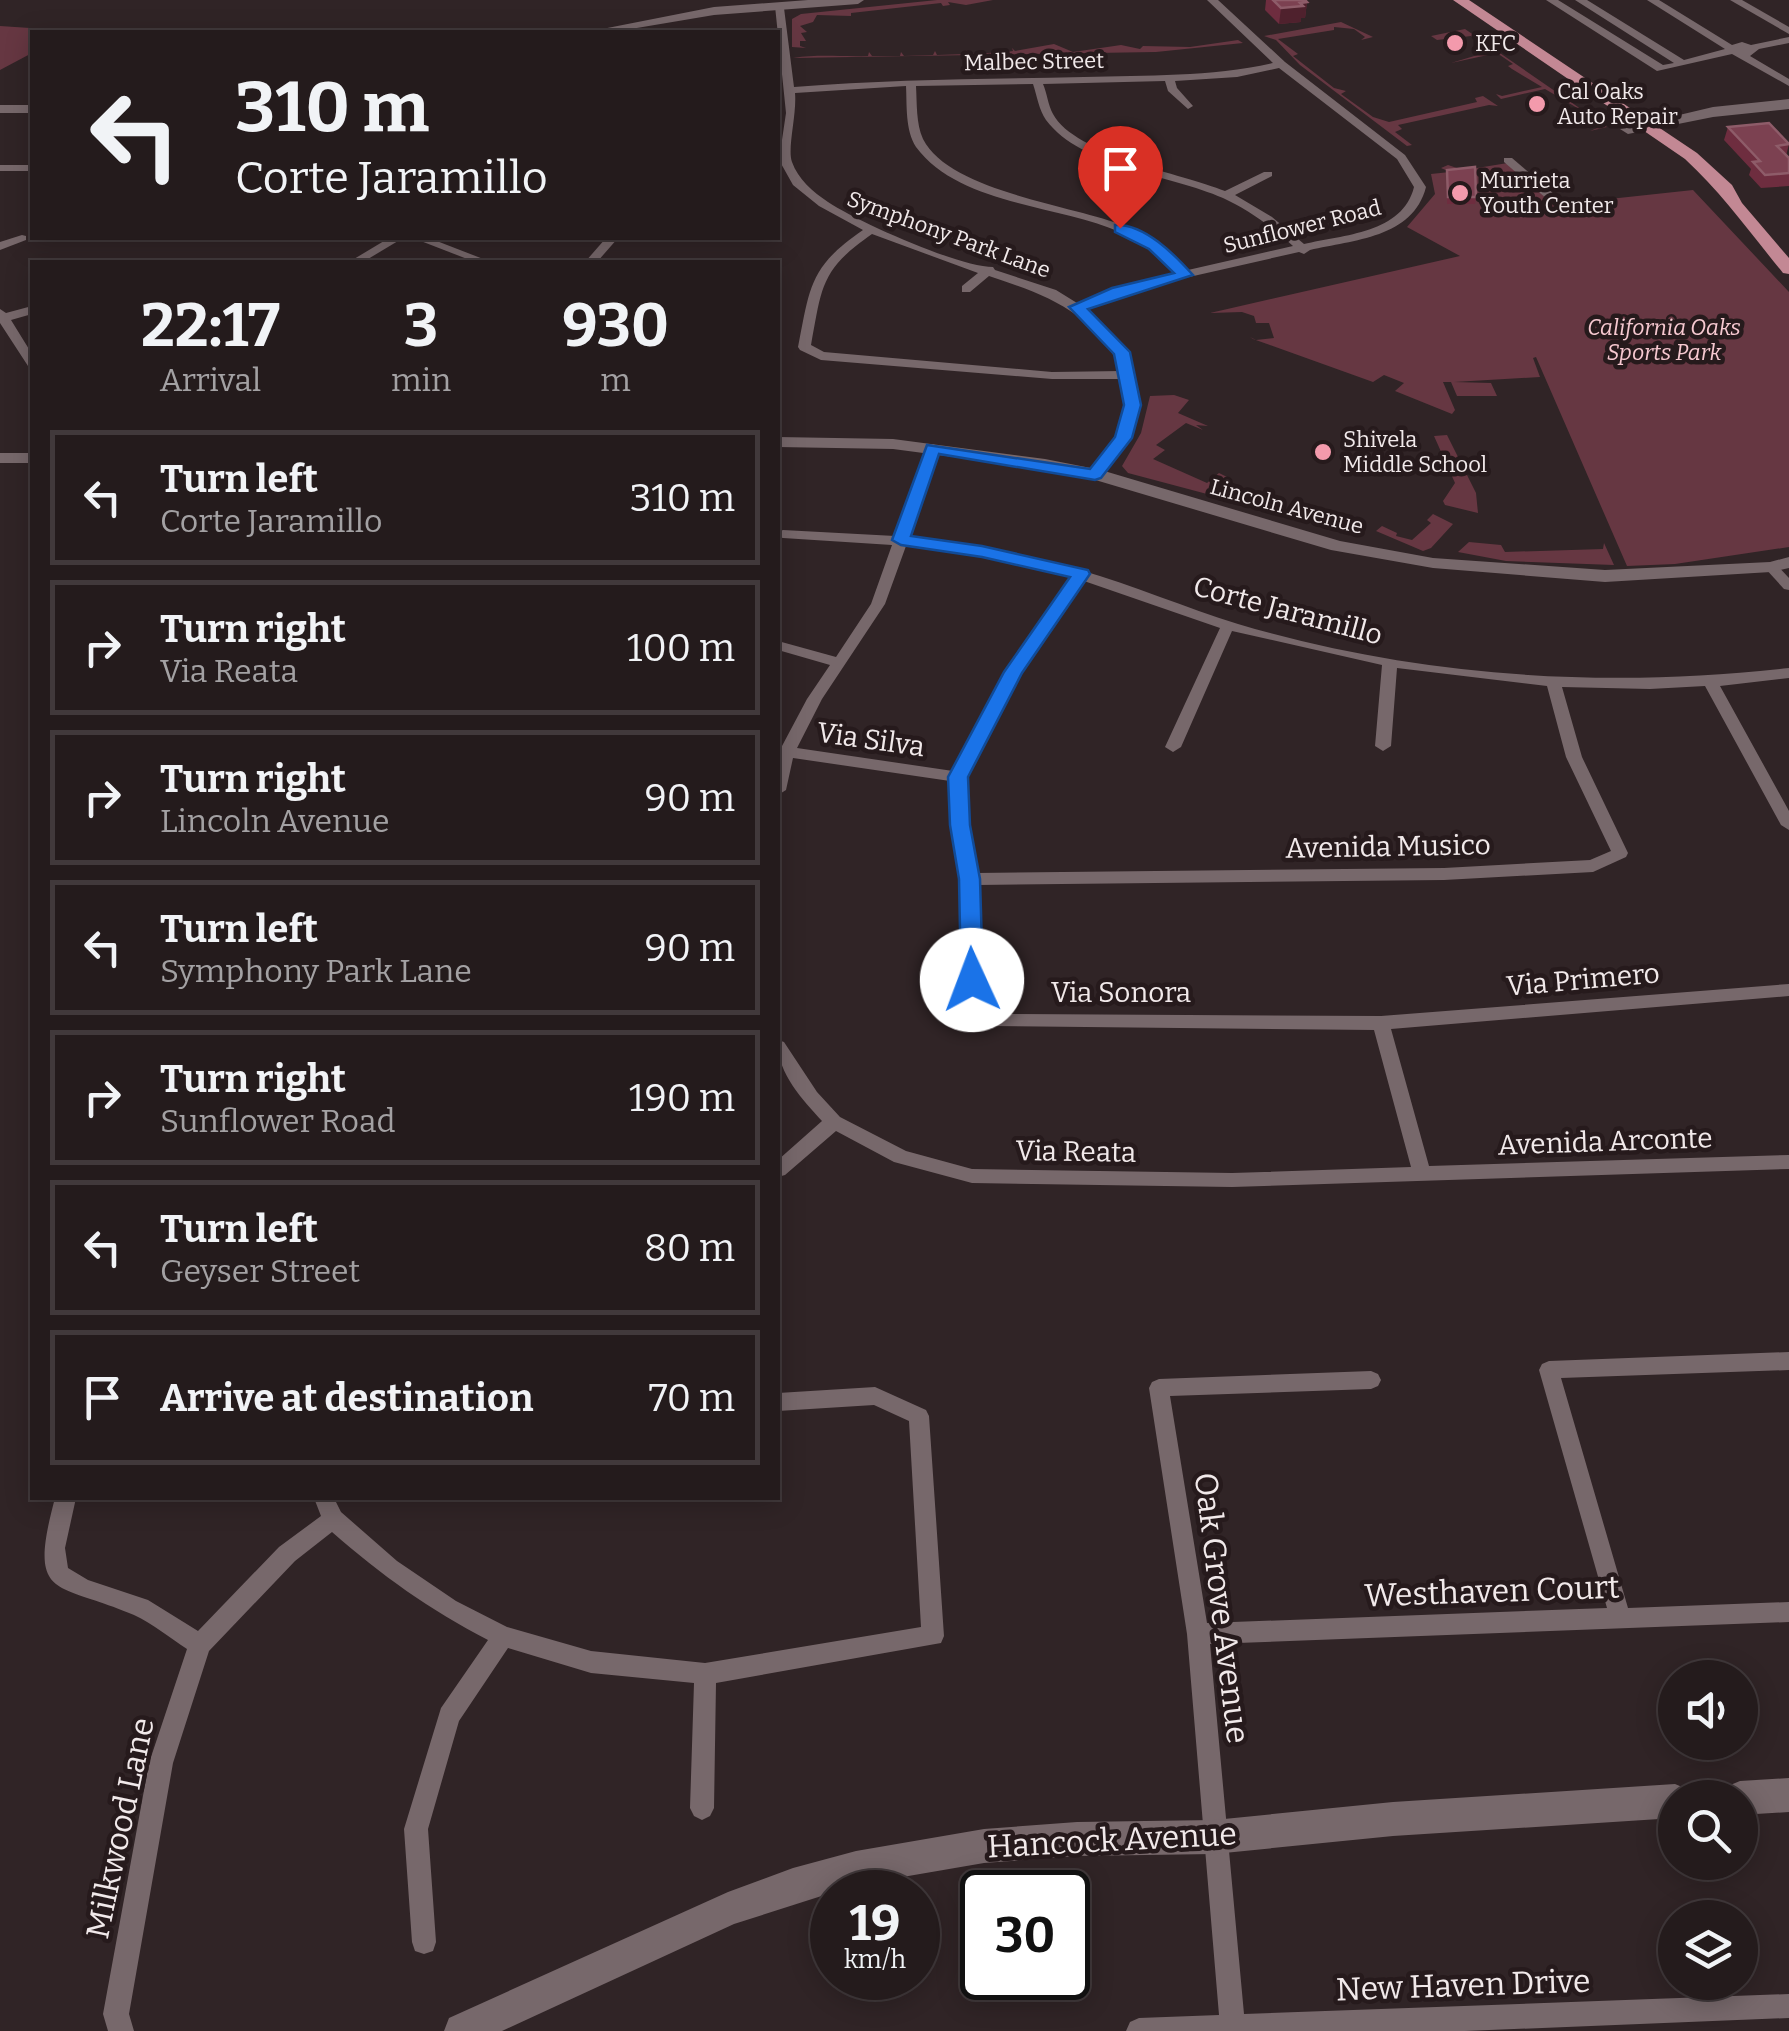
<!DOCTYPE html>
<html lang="en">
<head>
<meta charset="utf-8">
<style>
	:root { --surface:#241b1c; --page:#302829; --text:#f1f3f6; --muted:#a3a1a3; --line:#41393b }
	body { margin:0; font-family:Bitter,serif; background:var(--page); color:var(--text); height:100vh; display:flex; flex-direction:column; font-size:38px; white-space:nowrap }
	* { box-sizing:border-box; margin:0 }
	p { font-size:32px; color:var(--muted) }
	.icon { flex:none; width:55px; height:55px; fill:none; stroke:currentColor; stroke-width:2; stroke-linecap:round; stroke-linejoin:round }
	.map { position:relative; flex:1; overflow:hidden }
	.panel { position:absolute; left:30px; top:260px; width:750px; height:1240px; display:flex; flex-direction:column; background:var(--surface); border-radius:0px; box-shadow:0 5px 25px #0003,0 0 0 2px var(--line) }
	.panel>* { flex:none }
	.guide { position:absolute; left:30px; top:30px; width:750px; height:210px; border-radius:0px; box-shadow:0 5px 25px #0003,0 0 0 2px var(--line); background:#241b1c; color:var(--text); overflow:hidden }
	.controls { position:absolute; left:1658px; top:1660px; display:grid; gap:20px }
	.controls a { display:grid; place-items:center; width:100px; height:100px; border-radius:50%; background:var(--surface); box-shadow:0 5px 25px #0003,0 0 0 2px var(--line); font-size:50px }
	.speed { position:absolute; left:810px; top:1870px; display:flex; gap:20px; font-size:50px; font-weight:700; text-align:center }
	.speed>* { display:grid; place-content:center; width:130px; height:130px; border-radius:50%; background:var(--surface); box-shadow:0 5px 25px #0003,0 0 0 2px var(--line); line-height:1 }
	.speed small { font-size:25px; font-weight:400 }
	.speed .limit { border:5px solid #111; border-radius:15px; background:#fff; color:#111 }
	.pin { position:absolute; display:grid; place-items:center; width:85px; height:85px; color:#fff; margin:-102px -42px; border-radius:50% 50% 50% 0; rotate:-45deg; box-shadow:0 0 10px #0007 }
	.pin .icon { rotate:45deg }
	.me { position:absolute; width:110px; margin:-55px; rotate:358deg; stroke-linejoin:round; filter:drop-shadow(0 0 8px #0008) }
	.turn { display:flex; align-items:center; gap:35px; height:210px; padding:0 40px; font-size:45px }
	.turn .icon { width:130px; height:130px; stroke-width:2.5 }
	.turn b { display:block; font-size:70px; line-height:85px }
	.eta { display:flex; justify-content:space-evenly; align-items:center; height:170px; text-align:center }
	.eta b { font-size:60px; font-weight:700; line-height:70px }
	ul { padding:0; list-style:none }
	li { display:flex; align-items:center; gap:30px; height:135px; margin:0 20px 15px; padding:0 20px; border:5px solid var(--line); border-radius:0px }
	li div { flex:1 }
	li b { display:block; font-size:38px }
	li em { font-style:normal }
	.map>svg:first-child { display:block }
</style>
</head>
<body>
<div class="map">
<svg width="1789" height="2031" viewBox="0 0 1789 2031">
	<rect width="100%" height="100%" fill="#302426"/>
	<g fill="#663742">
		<polygon points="937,0 993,0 966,5 948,2 950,5 943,6 941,3 851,13 851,16 817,15 813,22 800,26 807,32 801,33 806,41 800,41 800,46 806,48 792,47 792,19 801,14"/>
		<polygon points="1341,22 1373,37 1361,40 1365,37 1354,29 1334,27 1334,30 1278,39 1298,54 1293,56 1334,88 1346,91 1341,94 1373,117 1389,122 1477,102 1475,98 1483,96 1498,106 1489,105 1398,125 1402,129 1395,132 1412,145 1407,146 1300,65 1276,40 1264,36"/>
		<polygon points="0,26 45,29 45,32 32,32 32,53 0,70"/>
		<polygon points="1465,29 1607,127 1590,131 1600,127 1601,122 1545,89 1501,99 1496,94 1502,96 1542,87 1512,69 1508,66 1513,64 1497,53 1451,63 1491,51 1471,36 1437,40 1431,36"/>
		<path d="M1238 40 1243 43 1156 52 793 58C820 54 840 57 868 56L869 52 872 56H900L901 52 904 56 933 55 935 51 937 55 966 54V50L969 54 1007 52 1013 51 1012 48 1015 51 1054 44 1073 52 1121 45 1140 49 1143 46 1190 47Z"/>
		<polygon points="1514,162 1552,199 1563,204 1693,190 1789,292 1789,547 1675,564 1627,566 1536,357 1533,358 1540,377 1454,382 1491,383 1497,396 1457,396 1451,382 1443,382 1455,410 1452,414 1395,391 1404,383 1384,375 1373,382 1253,339 1250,337 1256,340 1274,338 1269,323 1256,323 1254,316 1242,312 1210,313 1460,256 1407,227 1435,194 1431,174 1450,172 1441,168 1448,165 1457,168 1452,172"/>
		<polygon points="1174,395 1189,400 1178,413 1208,426 1196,425 1203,430 1186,423 1156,445 1165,450 1153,459 1207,483 1219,473 1227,477 1207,494 1128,473 1122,466 1141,433 1150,396"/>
		<polygon points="1447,435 1476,493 1478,513 1445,505 1443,501 1455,483 1434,436"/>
		<polygon points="1433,514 1453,524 1431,548 1423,551 1376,531 1382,526 1397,533 1396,536 1412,540 1431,523 1427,520"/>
		<polygon points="1469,542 1501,545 1505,552 1603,549 1604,543 1614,565 1506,561 1458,552"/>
	</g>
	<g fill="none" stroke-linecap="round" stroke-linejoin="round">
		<g fill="#77686b" fill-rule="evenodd">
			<path d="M1207 0H1218L1285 62 1405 155 1426 187C1413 238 1353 240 1310 250L1304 254 1299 252 1167 282 1084 309C1129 343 1158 398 1121 450 1114 461 1106 472 1095 478L1088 474C1111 444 1132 419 1124 379H1052L821 360 800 350 798 347C810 287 809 267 863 230L819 206 793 185 779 160 786 113 775 6 784 8 794 87C891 79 987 79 1084 77 1147 75 1211 77 1273 63ZM1279 68 1397 159 1414 187C1403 233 1343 235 1304 244L1272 217 1235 195 1272 176V172H1264L1225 191C1183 174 1075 155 1053 114 1048 105 1047 93 1043 84L1165 81 1168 91 1188 109 1193 106 1177 88 1175 81 1237 77ZM1033 84C1037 96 1039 110 1046 120 1081 167 1171 175 1223 198 1249 210 1272 227 1293 246L1188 270C1168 253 1149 236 1125 226 1073 205 950 192 923 139 916 124 917 103 916 86ZM906 86C907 105 905 130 916 147 959 205 1058 205 1120 232 1141 242 1159 257 1176 273L1077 303 1056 290 995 270 993 267C959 267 858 222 828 202 813 192 798 179 792 162 787 149 797 114 795 93ZM872 234 978 273 962 286V292H970L989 276C1047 295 1094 312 1122 371L1052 372 824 352 811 345C822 287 820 270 872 234Z"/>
			<polygon points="1546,0 1558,0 1663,65 1674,63 1575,0 1587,0 1684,60 1725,49 1647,0 1659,0 1732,45 1742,42 1751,45 1789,37 1789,43 1759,49 1750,56 1789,79 1789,86 1732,54 1657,71"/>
			<polygon points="1730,0 1742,0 1789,27 1789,34"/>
			<polygon points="1504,158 1512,158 1562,201 1562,205 1554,205 1504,162"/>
			<rect x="0" y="165" width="32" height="6"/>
			<polygon points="22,235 26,236 26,240 0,250 0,242"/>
			<polygon points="389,238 403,238 363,262 349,262"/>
			<polygon points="413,238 429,238 491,262 475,262"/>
			<polygon points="606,238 618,238 597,262 585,262"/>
			<polygon points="32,306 32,314 11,320 32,354 32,367 28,366 0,323 0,309 6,313"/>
			<path d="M933 444 940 448 908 538C967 543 1024 554 1080 570 1133 585 1186 608 1238 624 1416 677 1606 689 1789 668V678L1720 686 1789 811V830L1781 825 1705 686 1650 689 1562 687 1582 757 1628 853 1626 857 1593 872 1444 880 977 885 982 1002 998 1014 1381 1016 1789 984V996L1391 1029 1429 1166 1789 1155V1169L1232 1187 972 1183 894 1162 836 1131 785 1175 778 1177V1160L822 1121C802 1099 776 1072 778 1040L784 1042 817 1092 840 1117 906 1151 972 1169 1232 1173 1411 1167 1374 1030 988 1026 964 1005 961 879 952 825 950 781 793 758 786 790 778 795V747L782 746 807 699 830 665 778 650V641L836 657 871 604 892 545 783 538 778 537V532L783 530 895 536 926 448ZM906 546 1001 559 1072 577 1006 672 953 771 797 748 822 699 885 604ZM1084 581 1220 628 1165 747 1173 752 1181 747 1232 631 1382 665 1375 746 1383 751 1391 746 1397 668 1547 686 1566 757 1611 851 1590 860 1444 868 976 873 968 825 966 777 1020 673Z"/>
			<polygon points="1771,563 1776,564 1789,578 1789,590 1784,589 1764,567"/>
			<polygon points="1789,1352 1789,1370 1561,1378 1628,1608 1789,1602 1789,1622 1210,1644 1244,2014 1789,1994 1789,2018 1465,2031 1126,2031 1130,2022 1139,2018 1219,2015 1187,1634 1149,1388 1152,1382 1159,1379 1371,1371 1378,1374 1381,1380 1378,1386 1371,1389 1170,1396 1207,1623 1607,1608 1539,1370 1542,1364 1549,1361"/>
			<path d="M875 1387 926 1410 929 1416 944 1636 941 1643 716 1683 714 1808 710 1816 702 1820 694 1816 690 1808 694 1683 591 1673 508 1648 459 1721 428 1829 436 1942 433 1951 424 1954 415 1951 412 1942 404 1829 441 1708 488 1640C430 1610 381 1575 332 1532L295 1561 209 1651 173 1763 129 2014 134 2031H108L103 2014 149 1763 187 1649C170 1638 153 1624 134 1615 56 1581 27 1602 55 1498H76L65 1548 68 1568 88 1580 148 1600 198 1631 279 1547 321 1516 314 1498H334L341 1512 397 1561 456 1601 507 1627 591 1651 705 1663 921 1627 909 1421 874 1405 778 1411V1393Z"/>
		</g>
		<g fill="#77686b" fill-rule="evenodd">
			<polygon points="808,0 864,0 858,4 714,15 613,32 587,32 714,7"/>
			<rect x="0" y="105" width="32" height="8"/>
			<polygon points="778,437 893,439 1045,459 1101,470 1340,541 1433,558 1605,570 1770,562 1789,557 1789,568 1771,572 1605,582 1433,568 1331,550 1092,479 1045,469 893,449 778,447"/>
			<rect x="0" y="453" width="32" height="10"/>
		</g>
		<g fill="#77686b" fill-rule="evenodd">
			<polygon points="1789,99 1789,109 1713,117 1628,134 1620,129 1713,107"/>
			<polygon points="1789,1778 1789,1812 1740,1815 1740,1798 1724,1798 1728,1786 1740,1781"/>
			<polygon points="1675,1784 1687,1789 1690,1798 1675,1798 1675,1818 1393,1836 1214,1854 1077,1856 984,1863 856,1885 734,1924 502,2031 444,2031 449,2018 728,1892 793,1868 856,1851 984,1829 1077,1822 1214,1820 1393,1802"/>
		</g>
		<path fill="#c38894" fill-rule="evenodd" d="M1453 0H1469L1697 153 1732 185 1742 203 1789 258V274L1783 273C1751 234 1722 193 1685 159Z"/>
	</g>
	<g fill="#6e2d3f">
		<polygon points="1266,0 1305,0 1307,2 1305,18 1301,18 1301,22 1279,24 1265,10"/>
		<polygon points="1728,127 1789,144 1786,156 1789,158 1789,186 1761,188 1749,175 1751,169 1724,140"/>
		<polygon points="1447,170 1476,197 1475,204 1447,204"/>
	</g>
	<polygon fill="#4f212d" points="1307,2 1305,18 1301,18 1301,22 1279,24 1281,8"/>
	<g fill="#7c4151" stroke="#8e5c69" stroke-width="2.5">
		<polygon points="1273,0 1305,0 1307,2 1300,3 1303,6 1281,8"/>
		<polygon points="1769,123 1789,144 1777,146 1789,158 1789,173 1765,175 1753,162 1760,161 1728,127"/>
		<polygon points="1475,167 1476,197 1448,197 1447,170"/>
	</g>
	<path fill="#1a73e8" stroke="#114b97" stroke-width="2.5" d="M1115 225C1144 223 1175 255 1193 275L1088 309 1130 352 1141 405 1132 438 1101 478 1095 480 939 454 911 536 982 546 1088 570 1090 574 1022 673 968 777 970 825 980 879 983 980 972 988 961 980 959 879 950 825 948 777 1004 672 1070 577 982 557 901 545 892 540 927 445 1090 469 1115 437 1124 405 1114 354 1069 307 1112 288 1174 273 1149 249 1115 232Z"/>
	<g fill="#f39aac" stroke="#261a1c" stroke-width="4">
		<circle cx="1455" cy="43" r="10"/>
		<circle cx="1537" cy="104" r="10"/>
		<circle cx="1460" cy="193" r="10"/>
		<circle cx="1323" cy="452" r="10"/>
	</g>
	<g text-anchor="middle" stroke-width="9" stroke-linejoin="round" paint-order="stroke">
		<g font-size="22" fill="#f1e9ea" stroke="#261a1c" text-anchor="start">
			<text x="1475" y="51">KFC</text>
			<text x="1557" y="99">Cal Oaks<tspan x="1557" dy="25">Auto Repair</tspan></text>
			<text x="1480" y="188">Murrieta<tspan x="1480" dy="25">Youth Center</tspan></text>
			<text x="1343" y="447">Shivela<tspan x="1343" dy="25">Middle School</tspan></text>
		</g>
		<g font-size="22" fill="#f1e9ea" stroke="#261a1c">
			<text transform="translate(1034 61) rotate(-1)" y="8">Malbec Street</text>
			<text transform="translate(1302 226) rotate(-14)" y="8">Sunflower Road</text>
			<text transform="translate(949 234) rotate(20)" y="8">Symphony Park Lane</text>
			<text transform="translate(1287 506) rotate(15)" y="8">Lincoln Avenue</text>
		</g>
		<g font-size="22" font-style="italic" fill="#f7c9d1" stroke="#261a1c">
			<text x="1664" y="335">California Oaks<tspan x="1664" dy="25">Sports Park</tspan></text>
		</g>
		<g font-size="28" fill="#f1e9ea" stroke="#261a1c">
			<text transform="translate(1288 610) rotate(15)" y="10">Corte Jaramillo</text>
			<text transform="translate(871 739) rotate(8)" y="10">Via Silva</text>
			<text transform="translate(1388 846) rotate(-1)" y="10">Avenida Musico</text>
			<text transform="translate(1583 979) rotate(-5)" y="10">Via Primero</text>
			<text x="1121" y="1002">Via Sonora</text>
			<text transform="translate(1605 1141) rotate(-2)" y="10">Avenida Arconte</text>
			<text transform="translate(1076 1151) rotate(1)" y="10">Via Reata</text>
		</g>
		<g font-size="32" fill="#f1e9ea" stroke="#261a1c">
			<text transform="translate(1492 1591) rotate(-2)" y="11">Westhaven Court</text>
			<text transform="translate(1222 1608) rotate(83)" y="11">Oak Grove Avenue</text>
			<text transform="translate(120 1828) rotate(-78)" y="11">Milkwood Lane</text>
			<text transform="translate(1112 1840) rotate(-3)" y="11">Hancock Avenue</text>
			<text transform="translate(1463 1985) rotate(-2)" y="11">New Haven Drive</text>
		</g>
	</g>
</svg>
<div class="controls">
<a><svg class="icon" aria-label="sound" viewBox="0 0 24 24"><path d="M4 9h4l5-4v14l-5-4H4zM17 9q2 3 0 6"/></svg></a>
<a><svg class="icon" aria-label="search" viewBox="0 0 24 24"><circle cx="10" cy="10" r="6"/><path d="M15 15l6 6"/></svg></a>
<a><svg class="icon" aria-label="layers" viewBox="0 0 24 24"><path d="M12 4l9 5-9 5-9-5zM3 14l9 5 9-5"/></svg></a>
</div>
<div class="speed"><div>19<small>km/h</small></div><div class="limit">30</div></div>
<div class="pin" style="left:1120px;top:228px;background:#d93025"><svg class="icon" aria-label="arrive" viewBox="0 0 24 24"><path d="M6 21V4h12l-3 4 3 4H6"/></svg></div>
<svg class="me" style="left:972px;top:980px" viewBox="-20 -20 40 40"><circle r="19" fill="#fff"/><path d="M0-13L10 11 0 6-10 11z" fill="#1a73e8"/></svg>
<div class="guide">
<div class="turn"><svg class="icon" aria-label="left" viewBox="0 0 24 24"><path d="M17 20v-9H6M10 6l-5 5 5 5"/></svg><div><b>310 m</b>Corte Jaramillo</div></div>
</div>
<section class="panel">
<div class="eta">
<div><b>22:17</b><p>Arrival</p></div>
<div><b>3</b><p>min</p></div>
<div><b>930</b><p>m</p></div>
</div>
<ul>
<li><svg class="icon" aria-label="left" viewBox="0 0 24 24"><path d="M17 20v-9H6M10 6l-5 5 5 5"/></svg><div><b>Turn left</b><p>Corte Jaramillo</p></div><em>310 m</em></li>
<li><svg class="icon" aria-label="right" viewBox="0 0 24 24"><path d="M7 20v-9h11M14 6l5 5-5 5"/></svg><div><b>Turn right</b><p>Via Reata</p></div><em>100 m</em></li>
<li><svg class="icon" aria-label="right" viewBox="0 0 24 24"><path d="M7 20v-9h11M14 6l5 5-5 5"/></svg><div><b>Turn right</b><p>Lincoln Avenue</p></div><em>90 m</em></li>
<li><svg class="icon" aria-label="left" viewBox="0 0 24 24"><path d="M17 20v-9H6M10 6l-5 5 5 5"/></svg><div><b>Turn left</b><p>Symphony Park Lane</p></div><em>90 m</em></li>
<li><svg class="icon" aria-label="right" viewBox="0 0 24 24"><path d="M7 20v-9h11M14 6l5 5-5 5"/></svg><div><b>Turn right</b><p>Sunflower Road</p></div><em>190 m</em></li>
<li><svg class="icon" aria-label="left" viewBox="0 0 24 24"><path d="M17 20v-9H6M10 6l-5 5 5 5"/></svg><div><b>Turn left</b><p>Geyser Street</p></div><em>80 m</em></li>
<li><svg class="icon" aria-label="arrive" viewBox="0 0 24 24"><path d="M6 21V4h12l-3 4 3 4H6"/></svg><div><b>Arrive at destination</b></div><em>70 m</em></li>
</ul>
</section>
</div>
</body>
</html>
